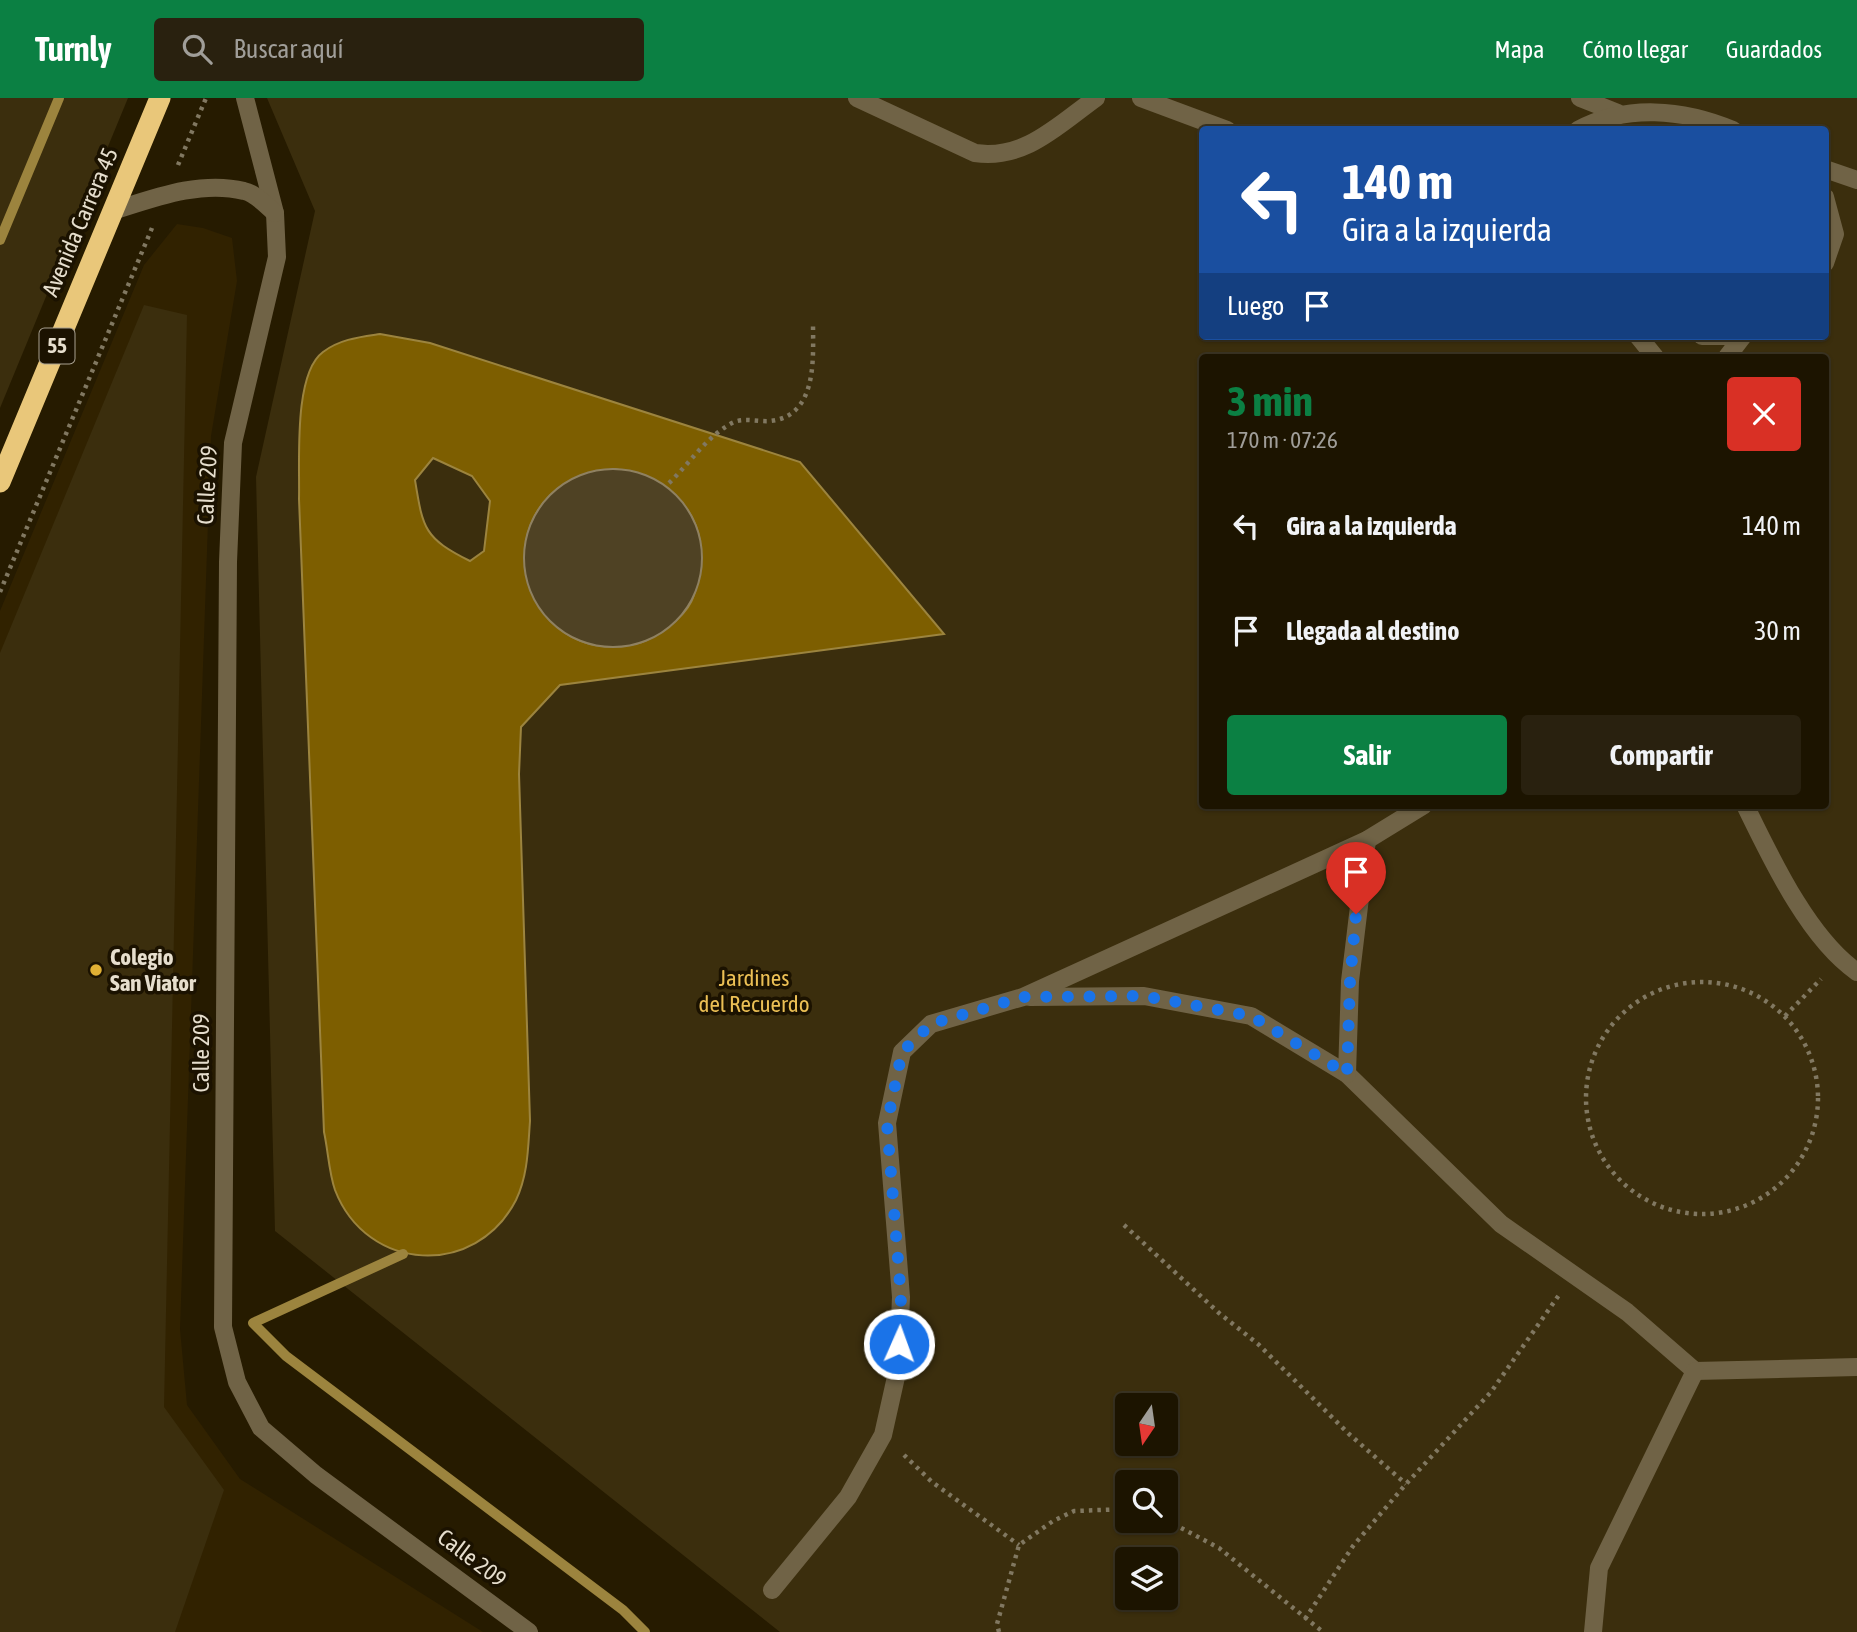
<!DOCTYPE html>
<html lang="es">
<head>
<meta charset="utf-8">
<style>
	:root { --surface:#1c1400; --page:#29210f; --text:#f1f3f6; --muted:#a09e99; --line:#3a3322; --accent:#0b8043 }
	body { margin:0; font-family:"Asap Condensed",sans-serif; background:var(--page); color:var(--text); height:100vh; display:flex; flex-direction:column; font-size:26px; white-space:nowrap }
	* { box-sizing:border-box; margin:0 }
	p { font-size:23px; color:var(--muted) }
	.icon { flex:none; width:38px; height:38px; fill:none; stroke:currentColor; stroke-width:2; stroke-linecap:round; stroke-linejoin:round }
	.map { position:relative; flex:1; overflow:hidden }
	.side { position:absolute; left:1199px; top:256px; width:630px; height:455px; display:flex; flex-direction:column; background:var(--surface); border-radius:7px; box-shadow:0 2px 5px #0004,0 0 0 2px var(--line) }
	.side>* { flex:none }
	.banner { position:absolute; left:1199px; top:28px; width:630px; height:214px; border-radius:7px; box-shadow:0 2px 5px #0004,0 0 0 2px var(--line); background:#1a4fa0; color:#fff; overflow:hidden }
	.needle { width:46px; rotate:193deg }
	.buttons { position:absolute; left:1115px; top:1295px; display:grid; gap:14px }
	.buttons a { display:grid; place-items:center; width:63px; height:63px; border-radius:7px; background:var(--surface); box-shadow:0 2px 5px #0004,0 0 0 2px var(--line); font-size:35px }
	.pin { position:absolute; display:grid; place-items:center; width:60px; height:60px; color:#fff; margin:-72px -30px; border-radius:50% 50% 50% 0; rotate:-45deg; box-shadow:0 0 7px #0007 }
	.pin .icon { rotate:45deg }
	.me { position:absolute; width:77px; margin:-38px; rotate:2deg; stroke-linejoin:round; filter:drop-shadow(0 0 5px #0008) }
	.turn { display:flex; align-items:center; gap:24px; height:147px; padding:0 28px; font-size:32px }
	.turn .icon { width:91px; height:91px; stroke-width:2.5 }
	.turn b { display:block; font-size:49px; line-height:60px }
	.then { display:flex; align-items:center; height:66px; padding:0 28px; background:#0003; gap:14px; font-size:26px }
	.round { display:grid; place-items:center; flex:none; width:74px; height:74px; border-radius:7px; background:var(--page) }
	.head { display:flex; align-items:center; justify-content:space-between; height:119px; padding:0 28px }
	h1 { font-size:42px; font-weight:700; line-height:52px; color:var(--accent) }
	.action { display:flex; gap:14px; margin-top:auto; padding:14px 28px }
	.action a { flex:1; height:80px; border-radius:7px; background:var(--accent); color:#fff; font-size:28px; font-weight:700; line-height:80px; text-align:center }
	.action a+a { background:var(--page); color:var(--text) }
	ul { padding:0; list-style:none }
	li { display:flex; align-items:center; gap:21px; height:105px; padding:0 28px }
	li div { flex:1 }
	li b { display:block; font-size:26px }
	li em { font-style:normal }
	header { display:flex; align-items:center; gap:42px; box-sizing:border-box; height:98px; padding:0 35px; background:var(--accent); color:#fff }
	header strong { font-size:33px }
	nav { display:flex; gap:38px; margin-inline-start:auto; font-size:24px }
	.search { width:490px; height:63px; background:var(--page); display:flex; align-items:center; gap:18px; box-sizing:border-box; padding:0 24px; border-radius:7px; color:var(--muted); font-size:26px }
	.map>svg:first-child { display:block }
</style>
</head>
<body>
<header>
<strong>Turnly</strong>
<div class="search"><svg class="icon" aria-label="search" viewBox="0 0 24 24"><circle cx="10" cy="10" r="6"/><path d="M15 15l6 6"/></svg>Buscar aquí</div>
<nav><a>Mapa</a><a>Cómo llegar</a><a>Guardados</a></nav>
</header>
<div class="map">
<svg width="1857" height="1534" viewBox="0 0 1857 1534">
	<rect width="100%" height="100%" fill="#261b00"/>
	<polygon fill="#312200" points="177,126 203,130 232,140 237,183 211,338 180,1231 187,1307 240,1381 483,1534 0,1534 0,513 144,167"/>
	<g fill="#3b2e0d" fill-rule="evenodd">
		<polygon points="0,0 128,0 0,310"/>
		<path d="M267 0H1857V1534H780L275 1133 256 379 315 113ZM1202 32H1825V238H1202ZM1202 259H1825V707H1202ZM1127 1307H1166V1346H1127ZM1127 1384H1166V1423H1127ZM1127 1461H1166V1500H1127Z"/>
		<polygon points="144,207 187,217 164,1309 224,1392 175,1534 0,1534 0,555"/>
	</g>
	<path fill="#7d5e00" stroke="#9c843e" stroke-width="2" fill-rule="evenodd" d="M380 236 430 245 800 364 944 536 560 587 521 629 519 676 530 1023C528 1050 528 1077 516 1102 476 1180 367 1175 335 1092 329 1075 328 1052 324 1034L299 401C300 366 293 276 323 254 340 241 360 239 380 236ZM433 360 472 378 490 403 484 453 470 463C424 440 423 431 415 382ZM615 371C683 385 716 427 694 497 688 516 670 528 654 538 640 548 620 549 603 548 525 540 496 436 560 389 576 377 595 374 615 371Z"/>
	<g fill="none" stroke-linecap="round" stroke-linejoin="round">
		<g stroke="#9c843e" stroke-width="10">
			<polyline points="0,142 59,0"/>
			<polyline points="403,1156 253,1225 286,1258 623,1512 645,1534"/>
		</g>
	</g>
	<circle fill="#4f4224" stroke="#8f8161" stroke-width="2" cx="613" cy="460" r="89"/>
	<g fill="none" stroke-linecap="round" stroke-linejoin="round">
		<g stroke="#817861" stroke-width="4.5" stroke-dasharray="3.5 5" stroke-linecap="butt">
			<polyline points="178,67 206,0"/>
			<path d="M669 385C690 365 706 339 732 325 743 319 758 324 770 323 818 318 813 260 813 225"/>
			<polyline points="0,494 152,130"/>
			<circle cx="1702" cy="1000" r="116"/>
			<polyline points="1785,918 1821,881"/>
			<polyline points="1124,1127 1219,1215 1258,1246 1349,1336 1406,1386"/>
			<polyline points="904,1357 932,1384 1019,1447"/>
			<polyline points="1166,1422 1219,1450 1323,1534"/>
			<polyline points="1305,1521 1353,1448 1406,1386 1491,1294 1559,1197"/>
			<polyline points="999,1534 997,1526 1019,1447 1053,1423 1074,1413 1127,1411"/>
		</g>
		<g stroke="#706346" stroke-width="18">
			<polyline points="245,0 275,115 277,159 233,345 228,464 223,1229 237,1284 261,1330 316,1377 529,1534"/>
			<path d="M857 0 975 55C1025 62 1057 28 1096 0"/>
			<polyline points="1141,0 1227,32"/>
			<polyline points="1580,0 1618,15"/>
			<path d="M1578 32C1626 6 1683 11 1733 32"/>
			<polyline points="1825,71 1857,82"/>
			<polyline points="1825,99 1835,136 1825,165"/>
			<path d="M113 113C154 100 201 82 244 93 255 95 267 108 275 115"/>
			<polyline points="1638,238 1655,259"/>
			<polyline points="1702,238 1727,238"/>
			<polyline points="1727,259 1743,238"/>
			<path d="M1745 707C1771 760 1808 840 1857 874"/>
			<polyline points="1030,899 1144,898 1251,918 1347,976 1501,1126 1627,1214 1695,1273 1857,1269"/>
			<polyline points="1347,976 1350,883 1367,742"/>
			<polyline points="772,1492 848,1399 883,1337 898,1270 901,1199 887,1025 902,954 931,926 1023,899 1367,742 1424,707"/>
			<polyline points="1593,1534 1599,1470 1695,1273"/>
		</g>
		<polyline stroke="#e9c77a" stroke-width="21" points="0,384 160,0"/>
	</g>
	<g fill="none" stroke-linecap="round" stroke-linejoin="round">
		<polyline stroke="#1a73e8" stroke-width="12" stroke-dasharray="0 21.6" points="899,1246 901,1199 887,1026 902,954 931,926 1023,899 1144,898 1251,918 1347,976 1350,883 1356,816"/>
	</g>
	<circle fill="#e0b034" stroke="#1b1200" stroke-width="2.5" cx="96" cy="872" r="7"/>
	<g text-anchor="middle" stroke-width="7" stroke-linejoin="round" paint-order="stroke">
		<rect fill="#1b1200" stroke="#a9a190" stroke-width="2" x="39.5" y="230.5" width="35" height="35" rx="5"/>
		<g font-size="21" font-weight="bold" fill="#e6decd">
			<text x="57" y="255">55</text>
		</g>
		<g font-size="23" fill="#e6decd" stroke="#1b1200">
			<text transform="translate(80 124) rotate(-67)" y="8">Avenida Carrera 45</text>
			<text transform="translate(207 387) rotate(-87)" y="8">Calle 209</text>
			<text transform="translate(201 955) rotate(-90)" y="8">Calle 209</text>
			<text transform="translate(472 1460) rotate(37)" y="8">Calle 209</text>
		</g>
		<g font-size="23" font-weight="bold" fill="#e6decd" stroke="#1b1200" text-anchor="start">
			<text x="110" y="867">Colegio<tspan x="110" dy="26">San Viator</tspan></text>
		</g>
		<g font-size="23" fill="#ebbf54" stroke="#1b1200">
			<text x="754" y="888">Jardines<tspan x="754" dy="26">del Recuerdo</tspan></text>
		</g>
	</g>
</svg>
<div class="buttons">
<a><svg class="needle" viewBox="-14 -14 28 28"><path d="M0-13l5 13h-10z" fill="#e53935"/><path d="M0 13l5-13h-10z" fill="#a09e99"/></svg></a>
<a><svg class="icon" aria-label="search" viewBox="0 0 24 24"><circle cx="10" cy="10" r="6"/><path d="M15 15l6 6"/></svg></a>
<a><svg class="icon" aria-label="layers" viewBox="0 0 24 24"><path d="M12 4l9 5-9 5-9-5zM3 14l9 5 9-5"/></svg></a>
</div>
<div class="pin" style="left:1356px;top:816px;background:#d93025"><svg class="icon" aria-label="arrive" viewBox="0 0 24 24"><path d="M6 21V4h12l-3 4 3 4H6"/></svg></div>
<svg class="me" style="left:899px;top:1246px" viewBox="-20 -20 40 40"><circle r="17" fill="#1a73e8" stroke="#fff" stroke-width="3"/><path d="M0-11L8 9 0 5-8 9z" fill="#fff"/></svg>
<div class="banner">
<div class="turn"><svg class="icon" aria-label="left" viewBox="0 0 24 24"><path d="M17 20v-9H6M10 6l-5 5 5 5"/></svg><div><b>140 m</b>Gira a la izquierda</div></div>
<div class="then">Luego<svg class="icon" aria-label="arrive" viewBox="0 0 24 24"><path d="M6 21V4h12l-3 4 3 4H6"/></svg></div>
</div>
<section class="side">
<div class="head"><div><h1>3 min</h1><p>170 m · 07:26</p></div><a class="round" style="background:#d93025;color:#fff"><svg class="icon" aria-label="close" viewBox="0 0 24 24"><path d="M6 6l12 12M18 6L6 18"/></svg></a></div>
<ul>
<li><svg class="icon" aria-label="left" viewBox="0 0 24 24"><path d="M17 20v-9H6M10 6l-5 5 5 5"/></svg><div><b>Gira a la izquierda</b></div><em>140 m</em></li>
<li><svg class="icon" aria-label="arrive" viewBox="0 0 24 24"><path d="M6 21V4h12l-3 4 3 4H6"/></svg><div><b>Llegada al destino</b></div><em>30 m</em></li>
</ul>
<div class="action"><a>Salir</a><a>Compartir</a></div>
</section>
</div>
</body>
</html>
